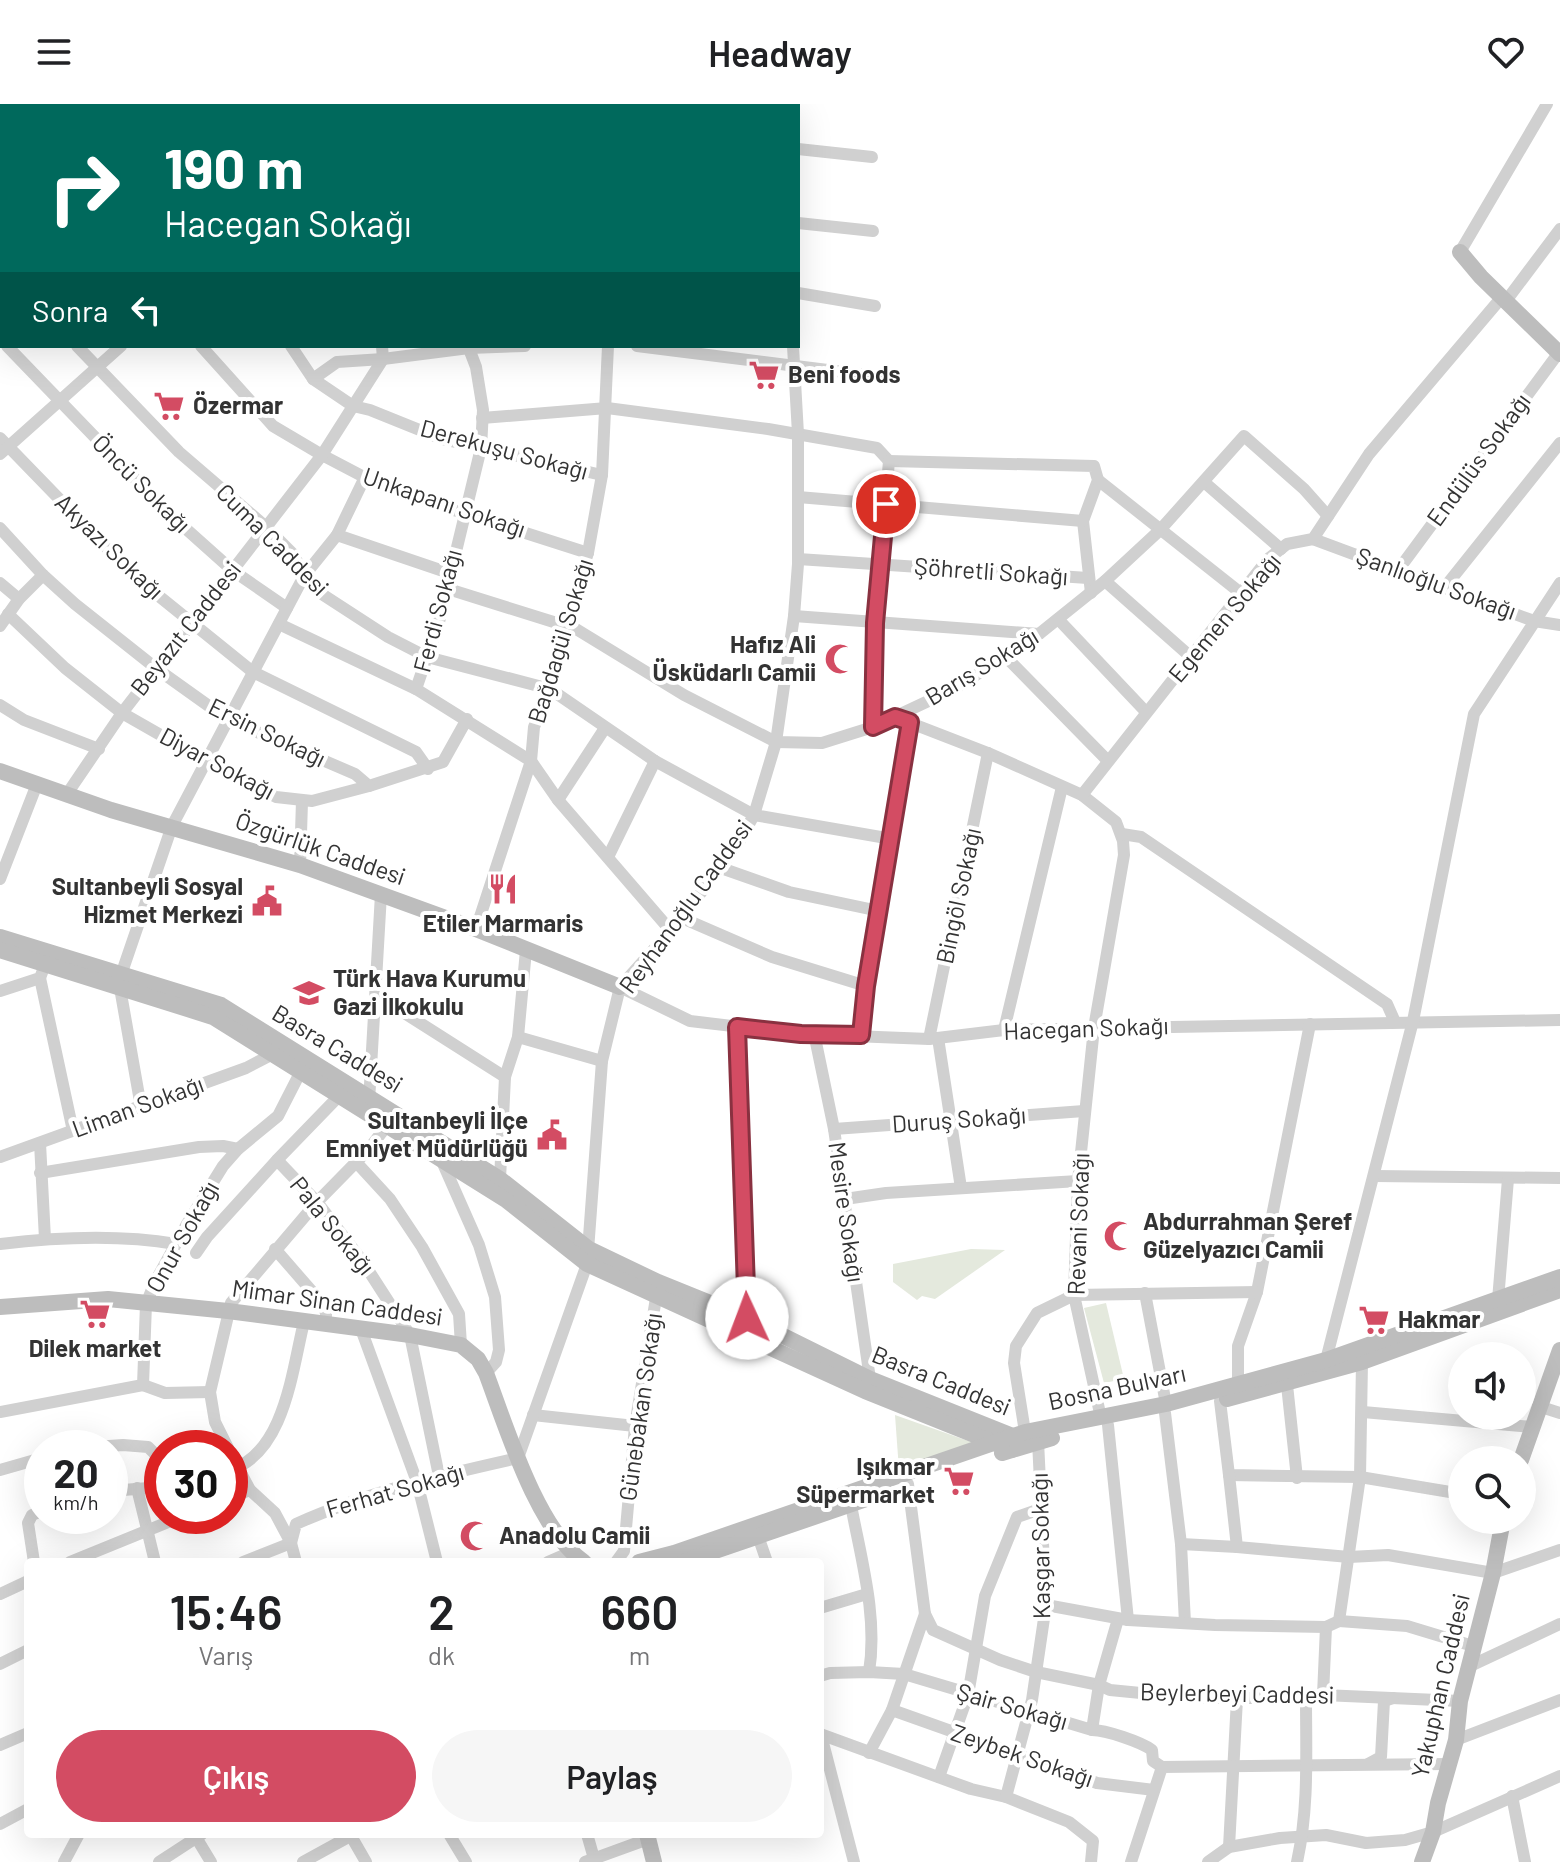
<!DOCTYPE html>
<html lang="tr">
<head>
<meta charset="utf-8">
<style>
	:root { --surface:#fff; --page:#f6f6f6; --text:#202124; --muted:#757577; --accent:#d34c63 }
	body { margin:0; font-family:Barlow,sans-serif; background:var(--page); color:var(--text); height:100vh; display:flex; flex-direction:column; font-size:30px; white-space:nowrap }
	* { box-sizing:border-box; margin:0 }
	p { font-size:26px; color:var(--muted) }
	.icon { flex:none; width:44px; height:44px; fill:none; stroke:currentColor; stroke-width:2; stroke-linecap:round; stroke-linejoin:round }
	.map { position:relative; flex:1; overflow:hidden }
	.drawer { position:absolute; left:24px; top:1454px; width:800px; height:280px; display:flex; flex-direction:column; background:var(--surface); border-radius:8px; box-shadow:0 8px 32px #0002 }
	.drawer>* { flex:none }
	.banner { position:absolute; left:0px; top:0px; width:800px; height:244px; box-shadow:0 8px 32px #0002; background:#00695c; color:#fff; overflow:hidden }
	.fabs { position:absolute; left:1448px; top:1238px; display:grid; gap:16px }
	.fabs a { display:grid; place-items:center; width:88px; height:88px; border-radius:50%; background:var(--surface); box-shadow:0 8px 32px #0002; font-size:40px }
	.speed { position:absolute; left:24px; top:1326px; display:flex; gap:16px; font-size:40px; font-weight:700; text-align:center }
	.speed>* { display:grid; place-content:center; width:104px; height:104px; border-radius:50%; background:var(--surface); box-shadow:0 8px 32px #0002; line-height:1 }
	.speed small { font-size:20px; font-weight:400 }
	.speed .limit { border:12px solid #d22; background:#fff; color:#111 }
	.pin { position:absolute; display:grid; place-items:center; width:68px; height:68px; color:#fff; margin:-34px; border:4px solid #fff; border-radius:50%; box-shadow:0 2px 8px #0007 }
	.me { position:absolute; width:88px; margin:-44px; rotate:358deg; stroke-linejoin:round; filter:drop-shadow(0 0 6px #0008) }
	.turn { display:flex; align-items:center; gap:28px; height:168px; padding:0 32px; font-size:36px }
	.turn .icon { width:104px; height:104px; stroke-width:2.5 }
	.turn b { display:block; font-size:56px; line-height:68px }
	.then { display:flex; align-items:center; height:76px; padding:0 32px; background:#0003; gap:16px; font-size:30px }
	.eta { display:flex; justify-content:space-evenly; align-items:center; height:136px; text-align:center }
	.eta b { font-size:48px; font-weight:600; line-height:56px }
	.primary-button { display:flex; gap:16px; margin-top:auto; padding:16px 32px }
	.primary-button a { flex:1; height:92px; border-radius:48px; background:var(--accent); color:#fff; font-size:32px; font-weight:600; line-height:92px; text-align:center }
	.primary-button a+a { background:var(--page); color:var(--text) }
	header { display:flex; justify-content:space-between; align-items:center; height:104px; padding:0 32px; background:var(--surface); font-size:36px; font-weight:600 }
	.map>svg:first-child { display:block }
</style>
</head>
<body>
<header><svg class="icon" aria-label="menu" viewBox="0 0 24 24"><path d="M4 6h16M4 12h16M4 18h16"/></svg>Headway<svg class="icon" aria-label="heart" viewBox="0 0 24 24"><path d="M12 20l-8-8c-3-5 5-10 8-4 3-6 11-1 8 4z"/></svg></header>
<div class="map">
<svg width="1560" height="1758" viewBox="0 0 1560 1758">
	<rect width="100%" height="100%" fill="#fff"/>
	<g fill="#e4e9dd">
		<polygon points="971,1145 1005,1146 935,1195 922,1192 917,1196 893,1178 893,1160"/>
		<polygon points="1106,1199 1124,1275 1104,1279 1084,1204"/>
		<polygon points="895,1311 974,1339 899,1366"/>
	</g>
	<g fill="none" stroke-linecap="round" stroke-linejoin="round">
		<g stroke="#d0d0d0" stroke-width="12">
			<polyline points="5,0 6,2"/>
			<polyline points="218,0 218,2"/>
			<polyline points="286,0 286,2"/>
			<polyline points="343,0 343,2"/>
			<polyline points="415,0 416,2"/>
			<polyline points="791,0 792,2"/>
			<polyline points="106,2 111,0"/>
			<polyline points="798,45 872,53"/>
			<polyline points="0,50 2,49"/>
			<polyline points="798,119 873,127"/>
			<polyline points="0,130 2,129"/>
			<polyline points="1460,148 1547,0"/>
			<polyline points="0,156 2,159"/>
			<polyline points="798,189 875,202"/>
			<polyline points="1506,197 1560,125"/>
			<polyline points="7,242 166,407 232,466 287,504"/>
			<polyline points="77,242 179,348 265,422 293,450 311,483 388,533 427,553 550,585 655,657 754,711 892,735"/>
			<polyline points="201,242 273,322 322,351 385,384 588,449"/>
			<polyline points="291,242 313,275 353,302 370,306 442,335 602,371"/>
			<polyline points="637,242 876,272"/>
			<polyline points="313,275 337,258 383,255 469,244 525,242"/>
			<polyline points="482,314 607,304 768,325 877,344 889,357"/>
			<polyline points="0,334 134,472 253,568 416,648 428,665"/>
			<polyline points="0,350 121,242"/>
			<polyline points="889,357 1094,362 1098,376 1083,417 1091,489"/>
			<polyline points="1098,376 1242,490"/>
			<polyline points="1204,378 1281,445"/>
			<polyline points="798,393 1083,417"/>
			<polyline points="0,424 43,471 75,500 157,565 227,615 355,670 369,682 443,658 467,615"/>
			<polyline points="337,431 449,469"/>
			<polyline points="1313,435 1534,517 1560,521"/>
			<polyline points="798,455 1088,474"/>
			<polyline points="1399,465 1560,247"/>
			<polyline points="1105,477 1192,554"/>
			<polyline points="0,479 19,495"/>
			<polyline points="1445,483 1560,339"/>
			<polyline points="445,484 576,525 684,591 776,638 822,639 873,623 956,584 1039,530 1105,477 1160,426 1244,332 1304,385 1328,412"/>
			<polyline points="8,510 65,564 122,609 206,657 276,693 312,697 369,682"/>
			<polyline points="794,512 1039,530"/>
			<polyline points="1058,515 1146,608"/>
			<polyline points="279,520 416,585 531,657 558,696 671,827"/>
			<polyline points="0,522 19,495 43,471"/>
			<polyline points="1006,553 1108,657"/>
			<polyline points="416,585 439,518 481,344 483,306 476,263 468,242"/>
			<polyline points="0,601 24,616 99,645"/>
			<polyline points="895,613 988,649 1082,691 1116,718 1123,737 1124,751 1094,924 1078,1077 1074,1191 1101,1314"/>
			<polyline points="873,623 875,519 889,357"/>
			<polyline points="67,690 122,609 322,351 383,255 382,242"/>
			<polyline points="1082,691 1268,455 1287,440 1313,435 1369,350 1502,193"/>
			<polyline points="558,696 605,624"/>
			<polyline points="1122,730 1141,733 1387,900 1395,918"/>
			<polyline points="608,753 655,657"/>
			<polyline points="300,761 302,697"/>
			<polyline points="721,764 789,788 879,807"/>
			<polyline points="0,775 37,680"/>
			<polyline points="682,814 772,853 866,882"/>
			<polyline points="476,825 531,657 534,623 550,585 565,520 588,449 602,371 608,242"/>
			<polyline points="40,874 73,1027"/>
			<polyline points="620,883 690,917 801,930 929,935 1004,926 1560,916"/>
			<polyline points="0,887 40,874 43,866"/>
			<polyline points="376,891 505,973"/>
			<polyline points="737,923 747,1214 743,1231"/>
			<polyline points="1004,926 1062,683"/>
			<polyline points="814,929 834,1025 870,1275 868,1281"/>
			<polyline points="861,931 866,882 910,618"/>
			<polyline points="518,933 602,957"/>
			<polyline points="938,934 961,1084"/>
			<polyline points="929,935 988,649"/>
			<polyline points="369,998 381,790"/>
			<polyline points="141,1003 120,884 121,871 172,722 304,472 337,431 365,373"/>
			<polyline points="834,1025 1084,1007"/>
			<polyline points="40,1039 45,1135"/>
			<polyline points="0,1053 246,964 275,949"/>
			<polyline points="441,1055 479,1141 495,1193 499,1246 496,1258 486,1269"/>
			<polyline points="277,1056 317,1098 363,1158 410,1231 439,1372"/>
			<polyline points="356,1058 390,1095 422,1143 459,1210 461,1241"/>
			<polyline points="40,1069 199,1043 223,1042 238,1045"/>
			<polyline points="1375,1072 1560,1074"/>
			<polyline points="500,1075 505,973 518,933 526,846"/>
			<polyline points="845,1095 886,1089 1078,1077"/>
			<path d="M0 1140C58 1133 118 1130 176 1140"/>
			<polyline points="275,1145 322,1199 326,1209 326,1221"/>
			<polyline points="196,1149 207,1133 277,1056 339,992"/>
			<polyline points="1145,1189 1166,1300"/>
			<polyline points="1498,1196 1508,1075"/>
			<polyline points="361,1225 417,1378 437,1458"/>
			<polyline points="1326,1256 1413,917 1474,610 1560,479"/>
			<polyline points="1362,1258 1360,1373 1339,1517 1407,1522 1473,1542"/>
			<polyline points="143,1281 165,1289 210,1288"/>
			<polyline points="1287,1281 1297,1374"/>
			<polyline points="1238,1282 1238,1242 1257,1188 1310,920"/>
			<polyline points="1220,1297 1229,1371 1360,1373 1462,1390"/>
			<polyline points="1538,1302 1560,1309"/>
			<polyline points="0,1308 143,1281 146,1200 155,1178 187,1120 223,1062 238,1045 278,1012 301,967"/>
			<polyline points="1363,1308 1531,1323"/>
			<polyline points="1165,1309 1181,1440 1185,1519"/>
			<polyline points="533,1311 635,1322"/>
			<polyline points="1108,1321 1128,1516"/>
			<polyline points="81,1344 123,1341 148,1343 157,1352 161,1383"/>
			<polyline points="228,1344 215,1318 210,1288 231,1199 317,1098 369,1045 388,1020"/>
			<polyline points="230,1348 250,1386 275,1409 291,1439 296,1458"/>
			<polyline points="0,1366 42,1354"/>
			<path d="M230 1366C285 1349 292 1266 304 1218"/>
			<polyline points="1229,1371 1237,1443 1349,1453 1388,1451 1493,1469 1560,1446"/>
			<polyline points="908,1380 925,1510 933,1526 1000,1556 1036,1568 1099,1581 1110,1586 1192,1594 1306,1594 1323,1591 1460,1597"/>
			<polyline points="137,1384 155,1458"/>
			<polyline points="110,1387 162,1383"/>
			<polyline points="230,1394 250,1386"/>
			<path d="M851 1401C861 1455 878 1513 869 1568"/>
			<polyline points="758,1432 767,1458"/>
			<polyline points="1181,1440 1237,1443"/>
			<polyline points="34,1458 28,1419 32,1411 42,1407"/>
			<polyline points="70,1458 183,1412"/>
			<path d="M243 1458 291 1439 296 1420C367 1388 442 1371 518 1354L587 1160 602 957 620 883 682 814 739 738 754 711 776 638 794 512 798 460V330L793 242"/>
			<polyline points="548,1458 571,1448"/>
			<polyline points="616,1458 624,1447 635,1322 656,1194"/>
			<polyline points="0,1490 28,1477"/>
			<polyline points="1046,1501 1128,1516 1215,1521 1326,1523 1339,1517"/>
			<polyline points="820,1504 867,1490"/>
			<polyline points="0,1560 28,1546"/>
			<polyline points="1468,1563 1560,1520"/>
			<polyline points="820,1572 830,1569 869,1568 904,1570 1092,1626 1099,1581 1118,1515"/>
			<polyline points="1323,1591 1326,1523"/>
			<polyline points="892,1606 1097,1679 1154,1686"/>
			<path d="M1092 1626C1106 1626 1141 1638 1152 1646L1153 1657 1162 1663"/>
			<polyline points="820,1630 971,1685 1006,1693 1069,1718 1093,1737 1091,1758"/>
			<polyline points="821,1631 854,1758"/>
			<polyline points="1456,1636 1560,1596"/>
			<polyline points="0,1641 28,1629"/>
			<polyline points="869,1649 892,1606 925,1510"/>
			<polyline points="1368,1660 1381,1653 1384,1597 1393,1594"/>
			<polyline points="939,1673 968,1591 985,1492 1017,1413 1043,1404"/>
			<polyline points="1512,1692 1525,1758"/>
			<polyline points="1006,1693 1032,1596 1046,1501 1038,1337 1025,1328 1014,1259 1016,1242 1037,1209 1074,1191 1257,1188"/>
			<polyline points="0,1720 28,1705"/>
			<polyline points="194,1730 211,1758"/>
			<polyline points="449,1730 466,1758"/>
			<polyline points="587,1730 595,1758"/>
			<polyline points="351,1732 366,1758"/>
			<polyline points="1229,1743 1237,1595"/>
			<polyline points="64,1758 79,1730"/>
			<polyline points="159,1758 202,1730"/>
			<polyline points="303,1758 354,1730"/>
			<polyline points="585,1758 648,1735"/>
			<polyline points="1131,1758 1162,1663 1449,1660"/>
			<polyline points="1208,1758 1229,1743 1280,1734 1326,1731 1366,1739 1405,1736 1433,1728 1560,1672"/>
			<path d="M1297 1758C1309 1704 1306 1649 1306 1594"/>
		</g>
		<g stroke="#bdbdbd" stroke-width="16">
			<polyline points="1460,148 1481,173 1560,250"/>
			<polyline points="0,667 111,706 300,761 476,825 620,883"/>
			<polyline points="0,833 221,901 500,1075 589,1145 658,1178 747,1214 870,1275 1015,1333"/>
			<polyline points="0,846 213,913 506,1096 587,1160 865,1287 1012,1346"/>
			<path d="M0 1203 108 1195 228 1207 410 1231 461 1241 478 1255 486 1269C506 1322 537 1426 584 1458"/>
			<polyline points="1227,1295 1362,1258 1560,1186"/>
			<polyline points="1002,1349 1052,1334"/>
			<polyline points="1521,1356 1560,1246"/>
			<polyline points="639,1458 674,1449 1025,1328 1166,1300 1326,1256 1560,1173"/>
			<polyline points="683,1458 878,1391"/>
			<polyline points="647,1730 654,1758"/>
			<polyline points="1422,1758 1433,1728 1438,1699 1456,1636 1460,1597 1493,1469 1503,1416"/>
		</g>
	</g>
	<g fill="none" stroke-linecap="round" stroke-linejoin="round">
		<g stroke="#893140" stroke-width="20">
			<polyline id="route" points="747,1214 737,923 801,930 861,931 866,882 910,618 895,613 873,623 875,519 886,400"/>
		</g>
		<use href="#route" stroke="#d34c63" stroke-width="14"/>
	</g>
	<defs>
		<g id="supermarket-bare" transform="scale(2.4)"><path d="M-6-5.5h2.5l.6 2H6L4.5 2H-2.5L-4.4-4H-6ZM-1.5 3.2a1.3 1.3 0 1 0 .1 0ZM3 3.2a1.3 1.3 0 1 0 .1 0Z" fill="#d34c63" stroke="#fff" stroke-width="2.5" paint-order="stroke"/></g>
		<g id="mosque-bare" transform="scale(2.4)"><path d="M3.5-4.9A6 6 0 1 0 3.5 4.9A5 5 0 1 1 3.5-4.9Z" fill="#d34c63" stroke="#fff" stroke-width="2.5" paint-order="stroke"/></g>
		<g id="restaurant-bare" transform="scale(2.4)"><path d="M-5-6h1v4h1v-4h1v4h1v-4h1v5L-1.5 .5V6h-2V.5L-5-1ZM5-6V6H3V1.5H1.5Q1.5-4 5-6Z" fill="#d34c63" stroke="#fff" stroke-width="2.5" paint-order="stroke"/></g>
		<g id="civic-bare" transform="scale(2.4)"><path d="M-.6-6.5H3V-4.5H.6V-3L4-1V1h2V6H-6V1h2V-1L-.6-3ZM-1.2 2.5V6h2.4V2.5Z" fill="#d34c63" stroke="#fff" stroke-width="2.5" paint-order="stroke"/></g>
		<g id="school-bare" transform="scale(2.4)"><path d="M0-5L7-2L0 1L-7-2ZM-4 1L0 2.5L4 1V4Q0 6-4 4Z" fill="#d34c63" stroke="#fff" stroke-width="2.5" paint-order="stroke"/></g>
	</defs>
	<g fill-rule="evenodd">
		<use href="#supermarket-bare" x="764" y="271"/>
		<use href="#supermarket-bare" x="169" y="302"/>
		<use href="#mosque-bare" x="840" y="555"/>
		<use href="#restaurant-bare" x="503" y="785"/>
		<use href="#civic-bare" x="267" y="797"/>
		<use href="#school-bare" x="309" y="889"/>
		<use href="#civic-bare" x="552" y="1031"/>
		<use href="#mosque-bare" x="1119" y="1132"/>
		<use href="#supermarket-bare" x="95" y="1210"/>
		<use href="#supermarket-bare" x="1374" y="1216"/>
		<use href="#supermarket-bare" x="959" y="1377"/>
		<use href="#mosque-bare" x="475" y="1432"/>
	</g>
	<g text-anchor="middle" stroke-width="8" stroke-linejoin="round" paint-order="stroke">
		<g font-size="24" font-weight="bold" fill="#333" stroke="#fff" text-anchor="start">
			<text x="788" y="279">Beni foods</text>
			<text x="193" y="310">Özermar</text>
			<text x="816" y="549" text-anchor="end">Hafız Ali<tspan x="816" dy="28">Üsküdarlı Camii</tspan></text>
			<text x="243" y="791" text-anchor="end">Sultanbeyli Sosyal<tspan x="243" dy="28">Hizmet Merkezi</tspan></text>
			<text x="503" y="828" text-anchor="middle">Etiler Marmaris</text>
			<text x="333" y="883">Türk Hava Kurumu<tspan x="333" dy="28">Gazi İlkokulu</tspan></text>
			<text x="528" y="1025" text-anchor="end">Sultanbeyli İlçe<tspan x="528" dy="28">Emniyet Müdürlüğü</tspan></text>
			<text x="1143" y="1126">Abdurrahman Şeref<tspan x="1143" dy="28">Güzelyazıcı Camii</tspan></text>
			<text x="1398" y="1224">Hakmar</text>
			<text x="95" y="1253" text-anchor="middle">Dilek market</text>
			<text x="935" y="1371" text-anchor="end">Işıkmar<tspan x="935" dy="28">Süpermarket</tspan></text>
			<text x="499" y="1440">Anadolu Camii</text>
		</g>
		<g font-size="24" fill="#333" stroke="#fff">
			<text transform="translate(504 346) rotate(15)" y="8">Derekuşu Sokağı</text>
			<text transform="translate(1479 356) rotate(-54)" y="8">Endülüs Sokağı</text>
			<text transform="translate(141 380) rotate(45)" y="8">Öncü Sokağı</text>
			<text transform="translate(444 399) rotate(19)" y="8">Unkapanı Sokağı</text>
			<text transform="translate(272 436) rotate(45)" y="8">Cuma Caddesi</text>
			<text transform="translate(109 443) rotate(44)" y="8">Akyazı Sokağı</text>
			<text transform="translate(991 468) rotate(4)" y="8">Şöhretli Sokağı</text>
			<text transform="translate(1436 480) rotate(20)" y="8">Şanlıoğlu Sokağı</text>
			<text transform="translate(438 507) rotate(-75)" y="8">Ferdi Sokağı</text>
			<text transform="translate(1225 514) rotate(-50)" y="8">Egemen Sokağı</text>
			<text transform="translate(186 525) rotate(-52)" y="8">Beyazıt Caddesi</text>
			<text transform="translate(561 537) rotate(-73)" y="8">Bağdagül Sokağı</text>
			<text transform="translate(982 563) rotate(-31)" y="8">Barış Sokağı</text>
			<text transform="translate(267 629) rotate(26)" y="8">Ersin Sokağı</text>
			<text transform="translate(217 660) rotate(28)" y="8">Diyar Sokağı</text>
			<text transform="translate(320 745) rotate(19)" y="8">Özgürlük Caddesi</text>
			<text transform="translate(959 792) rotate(-78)" y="8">Bingöl Sokağı</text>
			<text transform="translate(686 803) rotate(-54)" y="8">Reyhanoğlu Caddesi</text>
			<text transform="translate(1086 925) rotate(-2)" y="8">Hacegan Sokağı</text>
			<text transform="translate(337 945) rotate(31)" y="8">Basra Caddesi</text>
			<text transform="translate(138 1003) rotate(-20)" y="8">Liman Sokağı</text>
			<text transform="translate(959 1016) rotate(-4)" y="8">Duruş Sokağı</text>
			<text transform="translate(846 1108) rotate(82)" y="8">Mesire Sokağı</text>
			<text transform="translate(1079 1120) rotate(-88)" y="8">Revani Sokağı</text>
			<text transform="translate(332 1122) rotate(51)" y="8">Pala Sokağı</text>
			<text transform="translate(183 1133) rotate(-61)" y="8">Onur Sokağı</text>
			<text transform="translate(337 1199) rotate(8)" y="8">Mimar Sinan Caddesi</text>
			<text transform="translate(941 1277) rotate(22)" y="8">Basra Caddesi</text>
			<text transform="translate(1117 1284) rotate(-12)" y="8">Bosna Bulvarı</text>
			<text transform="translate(641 1303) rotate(-82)" y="8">Günebakan Sokağı</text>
			<text transform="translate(395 1387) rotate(-16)" y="8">Ferhat Sokağı</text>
			<text transform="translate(1041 1442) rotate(-91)" y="8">Kaşgar Sokağı</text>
			<text transform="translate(1441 1582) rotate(-77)" y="8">Yakuphan Caddesi</text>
			<text transform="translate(1237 1590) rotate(1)" y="8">Beylerbeyi Caddesi</text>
			<text transform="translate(1012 1603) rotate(16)" y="8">Şair Sokağı</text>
			<text transform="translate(1022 1652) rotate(19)" y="8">Zeybek Sokağı</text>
		</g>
	</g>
</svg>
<div class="fabs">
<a><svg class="icon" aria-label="sound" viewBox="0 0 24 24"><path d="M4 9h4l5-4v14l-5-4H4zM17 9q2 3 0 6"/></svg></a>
<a><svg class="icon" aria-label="search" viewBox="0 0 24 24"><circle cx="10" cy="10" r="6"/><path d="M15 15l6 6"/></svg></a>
</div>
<div class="speed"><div>20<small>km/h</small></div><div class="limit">30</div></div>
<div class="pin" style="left:886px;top:400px;background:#d93025"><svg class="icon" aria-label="arrive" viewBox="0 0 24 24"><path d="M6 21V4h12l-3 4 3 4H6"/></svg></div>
<svg class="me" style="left:747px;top:1214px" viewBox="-20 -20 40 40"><circle r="19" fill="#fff"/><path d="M0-13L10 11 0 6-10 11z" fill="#d34c63"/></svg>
<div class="banner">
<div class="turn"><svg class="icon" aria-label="right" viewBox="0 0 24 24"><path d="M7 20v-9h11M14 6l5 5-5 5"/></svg><div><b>190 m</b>Hacegan Sokağı</div></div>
<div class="then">Sonra<svg class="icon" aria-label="left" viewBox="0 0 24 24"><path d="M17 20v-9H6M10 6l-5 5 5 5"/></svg></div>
</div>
<section class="drawer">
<div class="eta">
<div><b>15:46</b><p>Varış</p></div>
<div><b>2</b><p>dk</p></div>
<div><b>660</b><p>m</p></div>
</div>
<div class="primary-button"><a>Çıkış</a><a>Paylaş</a></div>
</section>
</div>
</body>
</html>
